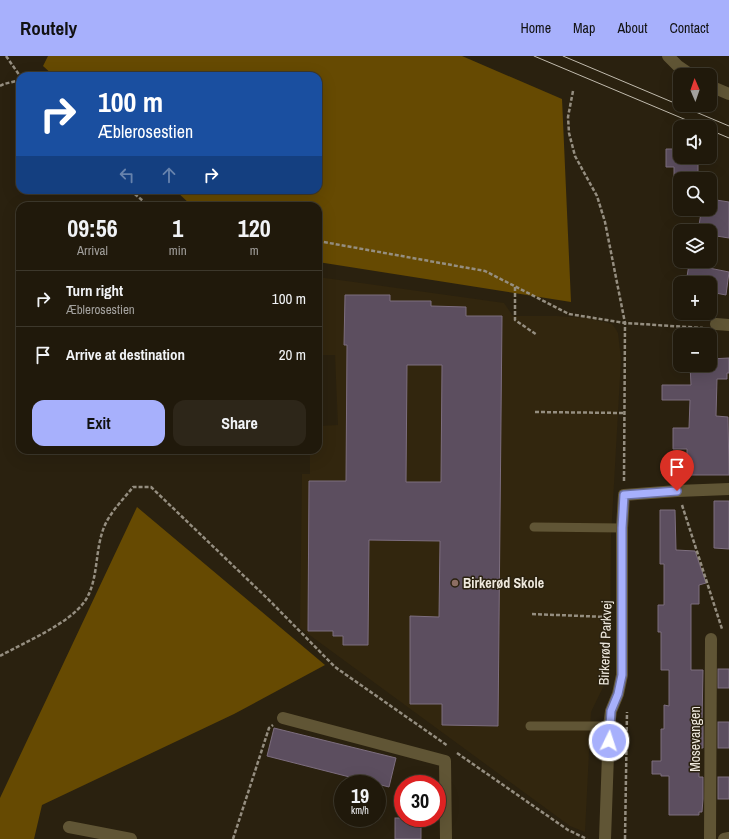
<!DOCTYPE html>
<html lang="en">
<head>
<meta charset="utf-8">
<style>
	:root { --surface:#20190b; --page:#2d2619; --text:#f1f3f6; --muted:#a2a09d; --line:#3d382c; --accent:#a7b0fc }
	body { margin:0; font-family:"Archivo Narrow",sans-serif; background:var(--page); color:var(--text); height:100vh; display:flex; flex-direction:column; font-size:15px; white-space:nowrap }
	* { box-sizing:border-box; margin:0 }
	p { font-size:13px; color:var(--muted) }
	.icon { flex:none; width:22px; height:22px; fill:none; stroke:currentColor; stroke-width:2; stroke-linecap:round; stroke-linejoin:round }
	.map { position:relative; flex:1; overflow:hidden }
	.drawer { position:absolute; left:16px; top:146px; width:306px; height:252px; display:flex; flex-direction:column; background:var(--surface); border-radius:12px; box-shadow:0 4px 16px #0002,0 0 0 1px var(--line) }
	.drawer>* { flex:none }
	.top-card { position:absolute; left:16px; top:16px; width:306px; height:122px; border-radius:12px; box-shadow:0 4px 16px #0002,0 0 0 1px var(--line); background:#1a4fa0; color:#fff; overflow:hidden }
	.needle { width:26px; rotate:358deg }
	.controls { position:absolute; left:673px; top:12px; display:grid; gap:8px }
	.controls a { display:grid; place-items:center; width:44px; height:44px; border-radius:8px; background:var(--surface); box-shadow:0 4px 16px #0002,0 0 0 1px var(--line); font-size:20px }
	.speed { position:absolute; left:334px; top:719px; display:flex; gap:8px; font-size:20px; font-weight:700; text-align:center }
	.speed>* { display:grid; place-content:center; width:52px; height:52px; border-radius:50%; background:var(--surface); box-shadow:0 4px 16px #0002,0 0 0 1px var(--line); line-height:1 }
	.speed small { font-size:10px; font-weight:400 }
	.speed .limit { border:6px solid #d22; background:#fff; color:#111 }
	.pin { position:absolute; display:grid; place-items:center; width:34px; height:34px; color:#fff; margin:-41px -17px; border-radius:50% 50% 50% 0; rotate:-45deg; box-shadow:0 0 4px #0007 }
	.pin .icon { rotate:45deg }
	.me { position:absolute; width:44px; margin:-22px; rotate:4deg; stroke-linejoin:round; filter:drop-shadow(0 0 3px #0008) }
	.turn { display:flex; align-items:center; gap:14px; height:84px; padding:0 16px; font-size:18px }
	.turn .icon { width:52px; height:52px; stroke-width:2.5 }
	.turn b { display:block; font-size:28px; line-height:34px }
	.lanes { display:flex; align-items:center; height:38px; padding:0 16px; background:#0003; justify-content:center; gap:20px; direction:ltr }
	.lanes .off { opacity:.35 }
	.eta { display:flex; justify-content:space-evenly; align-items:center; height:68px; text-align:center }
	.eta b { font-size:24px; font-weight:800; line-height:28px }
	.cta { display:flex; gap:8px; margin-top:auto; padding:8px 16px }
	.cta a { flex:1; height:46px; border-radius:12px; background:var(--accent); color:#111; font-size:16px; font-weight:800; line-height:46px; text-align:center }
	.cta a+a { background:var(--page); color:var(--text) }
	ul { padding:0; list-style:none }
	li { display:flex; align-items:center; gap:12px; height:56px; padding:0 16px; border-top:1px solid var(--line) }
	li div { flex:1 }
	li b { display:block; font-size:15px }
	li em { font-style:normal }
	header { display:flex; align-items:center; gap:24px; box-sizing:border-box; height:56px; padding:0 20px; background:var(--accent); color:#111 }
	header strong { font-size:19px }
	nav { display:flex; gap:22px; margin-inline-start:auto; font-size:14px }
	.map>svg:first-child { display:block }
</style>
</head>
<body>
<header>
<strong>Routely</strong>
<nav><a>Home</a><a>Map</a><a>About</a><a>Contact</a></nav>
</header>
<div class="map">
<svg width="729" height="783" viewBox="0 0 729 783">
	<rect width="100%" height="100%" fill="#2a210f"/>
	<polygon fill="#32260e" points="318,221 504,247 513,260 557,260 587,262 604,266 612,268 615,272 618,277 621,303 611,481 610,613 607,623 591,656 585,776 570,770 300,572 302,418 310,418 310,394 318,394 318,370 338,369 335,299 318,299"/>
	<g fill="#664a02">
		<polygon points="48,0 462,0 562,43 571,246 318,206 318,150 192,150 175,134 318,134 318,20 54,20 43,10"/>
		<polygon points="137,451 325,609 234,658 42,749 34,783 0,783 0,742"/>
	</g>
	<g fill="#5c4e5f" stroke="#7d6e7f" fill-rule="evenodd">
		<polygon points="666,93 680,93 680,101 698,101 698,123 674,123 674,111 666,111"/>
		<polygon points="710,143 729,146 729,182 710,179 710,175 698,175 701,157 710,158"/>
		<polygon points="689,208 729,216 726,239 710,236 710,227 686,227"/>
		<path d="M345 239H390V245H431V250L466 251V260H502L498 670 442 669V648H410V560L439 561 440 485 369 484 368 589H343V580H333V575H308L309 425H346L347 289H344ZM407 309H442L441 426H406Z"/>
		<polygon points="729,302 729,317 727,317 727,323 717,323 716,360 728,361 729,419 687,419 687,393 673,393 673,372 689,372 690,344 662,344 662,329 691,329 690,309 710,309 710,303"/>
		<polygon points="714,445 729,445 729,493 714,492"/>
		<polygon points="660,454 675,454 676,494 695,495 706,527 699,529 699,548 691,548 691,614 703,614 702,666 703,666 703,692 699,692 699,721 703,721 703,743 702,756 699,756 699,759 669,759 669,720 661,720 661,718 652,718 652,705 661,705 661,673 664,673 664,649 669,650 669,614 661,614 661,576 658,576 658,549 664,549 664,508 660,508"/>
		<rect x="718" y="613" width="11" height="19"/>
		<rect x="718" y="666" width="11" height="26"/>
		<polygon points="274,672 396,702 389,731 267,700"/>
		<rect x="718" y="721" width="11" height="22"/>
		<rect x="395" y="762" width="26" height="21"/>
	</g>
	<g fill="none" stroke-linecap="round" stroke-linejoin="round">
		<g stroke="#958e80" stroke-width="2.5" stroke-dasharray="4 2" stroke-linecap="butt">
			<polyline points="6,0 20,20"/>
			<polyline points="0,30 4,28 20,24"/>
			<polyline points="573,35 568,61 569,77 575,100 597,140 605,166 625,267 624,425"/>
			<polyline points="130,134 149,150"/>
			<polyline points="318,185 485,215 569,258 625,267 703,272"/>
			<polyline points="515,231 515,264 537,279"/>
			<polyline points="535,356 624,357"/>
			<polyline points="682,449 722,573"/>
			<polyline points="532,558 607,561"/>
			<path d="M0 600C25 586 69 568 85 545 98 525 95 499 102 477 107 459 122 445 133 431H151L269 544 335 611 448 690"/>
			<polyline points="457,697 568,774 587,783"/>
			<polyline points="233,783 269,672 273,669"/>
			<polyline points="625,783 627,656"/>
		</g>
		<g stroke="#605535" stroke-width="9">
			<polyline points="534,471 622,472"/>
			<polyline points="530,670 609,670"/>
		</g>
		<g stroke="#605535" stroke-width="12">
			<polyline points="716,268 729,269"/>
			<polyline points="283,662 445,705 446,783"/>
			<polyline points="69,771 131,783"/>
			<polyline points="605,783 609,670 611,655 618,638 622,619 622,472 624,439 677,435 729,433"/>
			<polyline points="710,783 711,583"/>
			<polyline points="724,783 729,782"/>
		</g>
		<g stroke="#605535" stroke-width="12">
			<polyline points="668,0 678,10 691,19"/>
			<polyline points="710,30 729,38"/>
		</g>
		<g stroke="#c1bbae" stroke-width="1">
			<polyline points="534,0 703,71"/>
			<polyline points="563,0 729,70"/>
			<polyline points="710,74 729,82"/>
		</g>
	</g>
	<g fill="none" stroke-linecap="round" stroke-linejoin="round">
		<g stroke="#6d72a4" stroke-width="10">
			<polyline id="route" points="609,685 611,655 618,638 622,619 622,472 624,439 677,435"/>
		</g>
		<use href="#route" stroke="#a7b0fc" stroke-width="7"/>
	</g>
	<circle fill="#8d6e63" stroke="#2a210f" stroke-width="1.5" cx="455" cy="527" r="4"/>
	<g text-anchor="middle" stroke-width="3" stroke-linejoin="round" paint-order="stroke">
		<g font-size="14" font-weight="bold" fill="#eee8dd" stroke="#2a210f" text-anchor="start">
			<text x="463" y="532">Birkerød Skole</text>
		</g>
		<g font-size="14" fill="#eee8dd" stroke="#2a210f">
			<text transform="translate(605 587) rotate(-88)" y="5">Birkerød Parkvej</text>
			<text transform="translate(695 683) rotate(-90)" y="5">Mosevangen</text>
		</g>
	</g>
</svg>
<div class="controls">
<a><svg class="needle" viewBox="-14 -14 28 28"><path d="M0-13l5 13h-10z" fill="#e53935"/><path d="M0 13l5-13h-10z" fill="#a2a09d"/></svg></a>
<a><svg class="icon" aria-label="sound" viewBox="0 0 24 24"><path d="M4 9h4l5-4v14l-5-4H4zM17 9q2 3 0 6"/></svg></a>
<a><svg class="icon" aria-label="search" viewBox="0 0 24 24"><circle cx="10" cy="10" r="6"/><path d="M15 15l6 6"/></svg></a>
<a><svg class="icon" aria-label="layers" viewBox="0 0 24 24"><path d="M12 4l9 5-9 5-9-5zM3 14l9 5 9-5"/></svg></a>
<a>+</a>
<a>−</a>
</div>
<div class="speed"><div>19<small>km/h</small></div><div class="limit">30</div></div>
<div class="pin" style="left:677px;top:435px;background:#d93025"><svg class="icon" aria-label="arrive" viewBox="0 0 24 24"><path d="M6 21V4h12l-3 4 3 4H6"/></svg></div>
<svg class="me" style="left:609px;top:685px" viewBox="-20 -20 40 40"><circle r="17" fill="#a7b0fc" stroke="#fff" stroke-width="3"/><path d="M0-11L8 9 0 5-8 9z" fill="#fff"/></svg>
<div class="top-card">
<div class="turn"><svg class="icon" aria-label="right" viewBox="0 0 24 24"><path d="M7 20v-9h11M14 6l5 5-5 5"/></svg><div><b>100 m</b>Æblerosestien</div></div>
<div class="lanes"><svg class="icon off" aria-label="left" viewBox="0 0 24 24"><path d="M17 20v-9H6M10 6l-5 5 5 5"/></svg><svg class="icon off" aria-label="ahead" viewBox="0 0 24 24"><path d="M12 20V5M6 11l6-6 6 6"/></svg><svg class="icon" aria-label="right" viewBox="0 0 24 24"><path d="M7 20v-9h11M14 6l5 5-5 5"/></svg></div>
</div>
<section class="drawer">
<div class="eta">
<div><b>09:56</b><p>Arrival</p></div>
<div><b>1</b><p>min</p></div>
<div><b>120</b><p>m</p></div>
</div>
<ul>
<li><svg class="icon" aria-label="right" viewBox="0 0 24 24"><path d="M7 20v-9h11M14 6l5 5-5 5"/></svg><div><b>Turn right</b><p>Æblerosestien</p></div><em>100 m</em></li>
<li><svg class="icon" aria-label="arrive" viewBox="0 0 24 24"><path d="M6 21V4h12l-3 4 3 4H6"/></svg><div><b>Arrive at destination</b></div><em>20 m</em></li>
</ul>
<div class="cta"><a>Exit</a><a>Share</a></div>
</section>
</div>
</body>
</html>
